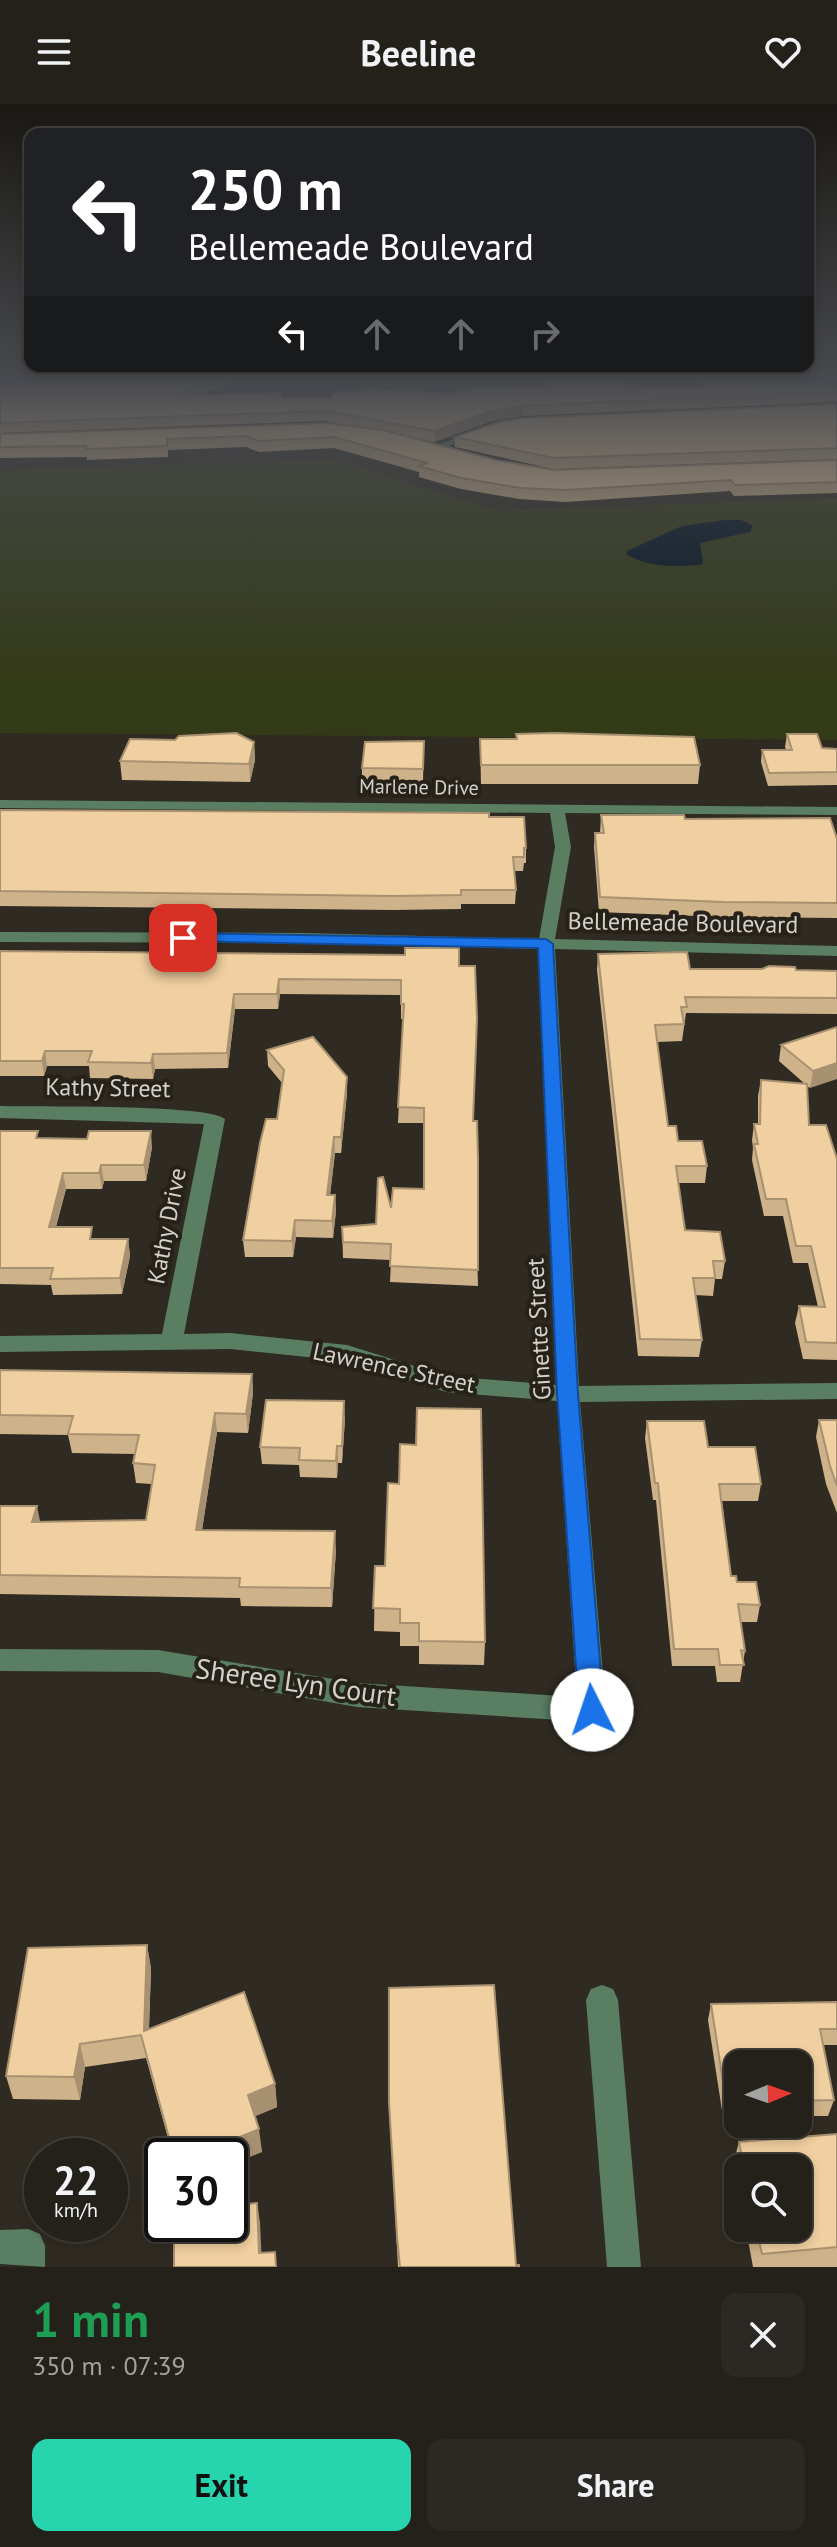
<!DOCTYPE html>
<html lang="en">
<head>
<meta charset="utf-8">
<style>
	:root { --surface:#24201a; --page:#2c2823; --text:#f1f3f6; --muted:#a3a3a2; --line:#413e39; --accent:#26d5ae }
	body { margin:0; font-family:"PT Sans",sans-serif; background:var(--page); color:var(--text); height:100vh; display:flex; flex-direction:column; font-size:30px; white-space:nowrap }
	* { box-sizing:border-box; margin:0 }
	p { font-size:26px; color:var(--muted) }
	.icon { flex:none; width:44px; height:44px; fill:none; stroke:currentColor; stroke-width:2; stroke-linecap:round; stroke-linejoin:round }
	.map { position:relative; height:2163px; overflow:hidden }
	.side { display:flex; flex-direction:column; background:var(--surface); flex:1 }
	.side>* { flex:none }
	.banner { position:absolute; left:24px; top:24px; width:790px; height:244px; border-radius:16px; box-shadow:0 4px 12px #0003,0 0 0 2px var(--line); background:#202124; color:#fff; overflow:hidden }
	.needle { width:52px; rotate:88deg }
	.controls { position:absolute; left:724px; top:1946px; display:grid; gap:16px }
	.controls a { display:grid; place-items:center; width:88px; height:88px; border-radius:16px; background:var(--surface); box-shadow:0 4px 12px #0003,0 0 0 2px var(--line); font-size:40px }
	.speed { position:absolute; left:24px; top:2034px; display:flex; gap:16px; font-size:40px; font-weight:700; text-align:center }
	.speed>* { display:grid; place-content:center; width:104px; height:104px; border-radius:50%; background:var(--surface); box-shadow:0 4px 12px #0003,0 0 0 2px var(--line); line-height:1 }
	.speed small { font-size:20px; font-weight:400 }
	.speed .limit { border:4px solid #111; border-radius:12px; background:#fff; color:#111 }
	.pin { position:absolute; display:grid; place-items:center; width:68px; height:68px; color:#fff; margin:-34px; border-radius:16px; box-shadow:0 4px 12px #0006 }
	.me { position:absolute; width:88px; margin:-44px; rotate:356deg; stroke-linejoin:round; filter:drop-shadow(0 0 6px #0008) }
	.turn { display:flex; align-items:center; gap:28px; height:168px; padding:0 32px; font-size:36px }
	.turn .icon { width:104px; height:104px; stroke-width:2.5 }
	.turn b { display:block; font-size:56px; line-height:68px }
	.lanes { display:flex; align-items:center; height:76px; padding:0 32px; background:#0003; justify-content:center; gap:40px; direction:ltr }
	.lanes .off { opacity:.35 }
	.round { display:grid; place-items:center; flex:none; width:84px; height:84px; border-radius:16px; background:var(--page) }
	.head { display:flex; align-items:center; justify-content:space-between; height:136px; padding:0 32px }
	h1 { font-size:48px; font-weight:700; line-height:60px; color:#1e9e55 }
	.button { display:flex; gap:16px; margin-top:auto; padding:16px 32px }
	.button a { flex:1; height:92px; border-radius:16px; background:var(--accent); color:#111; font-size:32px; font-weight:700; line-height:92px; text-align:center }
	.button a+a { background:var(--page); color:var(--text) }
	header { display:flex; justify-content:space-between; align-items:center; height:104px; padding:0 32px; background:var(--surface); font-size:36px; font-weight:700 }
	.map>svg:first-child { display:block }
</style>
</head>
<body>
<header><svg class="icon" aria-label="menu" viewBox="0 0 24 24"><path d="M4 6h16M4 12h16M4 18h16"/></svg>Beeline<svg class="icon" aria-label="heart" viewBox="0 0 24 24"><path d="M12 20l-8-8c-3-5 5-10 8-4 3-6 11-1 8 4z"/></svg></header>
<div class="map">
<svg width="837" height="2163" viewBox="0 0 837 2163">
	<rect width="100%" height="100%" fill="#302b22"/>
	<polygon fill="#333a17" points="334,355 498,407 837,394 837,636 0,629 0,366"/>
	<g fill="#011323">
		<polygon points="209,275 698,275 0,298 0,283"/>
		<path d="M724 416H741L753 422 750 428 700 439 703 460C679 464 648 463 627 451V447L682 422Z"/>
	</g>
	<g fill="none" stroke-linecap="round" stroke-linejoin="round">
		<g fill="#5a7e62" fill-rule="evenodd">
			<polygon points="479,325 482,330 438,346 430,344"/>
			<path d="M0 696 837 703V711L565 709 571 743 555 835 837 842V852L555 845 579 1282 837 1279V1295L580 1298 606 1606 602 1614 592 1618 357 1603 158 1568 0 1567V1545L158 1546 357 1579 577 1593 557 1297 446 1288 346 1257 230 1245 0 1248V1232L162 1230 204 1020 0 1014V1002C33 1003 210 1000 225 1015L184 1230 230 1229 347 1241 446 1272 556 1281 538 845 304 839 0 838V828L304 829 539 835 555 743 550 709 0 704Z"/>
			<polygon points="602,1881 613,1885 618,1896 641,2163 607,2163 586,1896 591,1885"/>
			<polygon points="28,2125 40,2130 45,2142 45,2163 0,2160 0,2126"/>
		</g>
	</g>
	<g fill="#ceb28a">
		<polygon points="0,275 238,275 200,291 283,294 332,294 449,290 545,282 545,277 623,281 644,285 702,283 702,279 837,275 837,298 523,312 492,317 434,338 406,332 496,356 554,366 837,356 837,389 734,392 730,387 565,398 519,395 461,385 419,373 419,368 334,344 259,348 246,343 168,346 168,353 87,356 87,353 0,354 0,330 356,323 327,317 0,329"/>
		<polygon points="837,300 837,355 553,365 455,343 455,333"/>
		<polygon points="787,630 822,644 837,645 837,681 768,682 761,658 762,646 786,646 785,643"/>
		<polygon points="480,635 516,635 700,661 698,680 481,680"/>
		<polygon points="175,636 254,638 255,656 250,678 122,676 120,657"/>
		<polygon points="424,637 423,679 362,678 362,664"/>
		<polygon points="0,706 489,713 526,744 526,759 524,759 523,767 514,767 516,786 515,800 461,800 461,805 393,806 0,802"/>
		<polygon points="601,711 685,715 837,735 837,814 721,813 599,808 594,743 595,729 600,729"/>
		<polygon points="0,847 459,862 473,1017 478,1182 390,1178 391,1156 343,1154 342,1123 376,1120 391,1104 424,1085 424,1019 398,1019 403,915 401,915 401,891 280,890 278,905 235,905 228,964 155,965 153,975 90,974 89,962 47,962 44,972 0,972"/>
		<polygon points="598,850 690,865 837,867 837,910 686,909 682,937 657,938 668,1022 678,1037 707,1062 705,1079 678,1079 685,1126 725,1157 722,1175 715,1175 713,1192 695,1191 702,1236 699,1253 638,1252 597,866"/>
		<polygon points="837,923 810,984 807,982 809,1021 837,1055 837,1256 803,1255 795,1219 799,1202 818,1203 808,1159 793,1159 783,1112 764,1112 752,1056 753,1044 752,1036 754,1020 758,1020 758,992 761,976 805,980 779,957 781,941"/>
		<polygon points="267,946 347,973 347,989 341,1049 335,1049 330,1091 335,1091 336,1107 333,1134 296,1133 293,1153 245,1153 243,1136 277,1015 282,979 268,962"/>
		<polygon points="0,1027 39,1034 152,1043 146,1077 104,1077 102,1085 66,1085 56,1123 94,1135 128,1135 130,1152 122,1190 53,1191 51,1181 0,1180"/>
		<polygon points="0,1266 252,1270 253,1289 248,1329 217,1328 202,1426 336,1446 332,1503 241,1502 240,1494 0,1490 0,1402 40,1418 146,1416 152,1380 136,1379 133,1359 135,1350 72,1349 68,1331 0,1330"/>
		<polygon points="345,1315 342,1359 338,1359 337,1374 300,1373 299,1361 262,1360 260,1343"/>
		<polygon points="819,1316 837,1316 837,1409 826,1380 816,1333"/>
		<polygon points="647,1317 708,1343 761,1380 758,1397 722,1397 731,1472 760,1501 757,1518 740,1518 745,1547 740,1578 717,1578 715,1562 672,1562 656,1396 653,1396 645,1334"/>
		<polygon points="375,1462 485,1538 484,1561 419,1560 419,1542 400,1542 400,1528 374,1527"/>
		<polygon points="147,1841 151,1865 149,1925 275,1980 277,2003 255,2012 262,2048 230,2052 173,2052 146,1954 85,1963 80,1996 13,1995 6,1972"/>
		<polygon points="837,1898 837,1941 823,1941 834,1996 828,2012 798,2012 798,1960 738,1960 738,2013 723,2013 708,1916 711,1900"/>
		<polygon points="389,1998 516,2161 519,2163 398,2163"/>
		<polygon points="837,2030 837,2163 753,2163 748,2136 751,2124 798,2124 798,2064 738,2064 738,2087 733,2060 739,2038"/>
	</g>
	<g fill="#a89170">
		<polygon points="215,275 238,275 175,302 174,292"/>
		<polygon points="523,302 523,312 492,317 434,338 434,327 492,307"/>
		<polygon points="254,638 255,656 250,678 249,660"/>
		<polygon points="279,875 280,890 278,905 277,890"/>
		<polygon points="234,890 235,905 228,964 227,949"/>
		<polygon points="45,947 47,962 44,972 42,957"/>
		<polygon points="153,950 155,965 153,975 151,959"/>
		<polygon points="837,959 837,975 810,984 813,967"/>
		<polygon points="347,973 347,989 341,1049 341,1033"/>
		<polygon points="151,1027 152,1043 146,1077 144,1061"/>
		<polygon points="334,1033 335,1049 328,1107 327,1091"/>
		<polygon points="101,1061 104,1077 102,1085 99,1069"/>
		<polygon points="63,1069 66,1085 53,1132 49,1123"/>
		<polygon points="335,1091 336,1107 333,1134 332,1117"/>
		<polygon points="295,1116 296,1133 293,1153 292,1137"/>
		<polygon points="128,1135 130,1152 122,1190 120,1174"/>
		<polygon points="252,1270 253,1289 248,1329 246,1310"/>
		<polygon points="344,1297 345,1315 342,1359 342,1342"/>
		<polygon points="215,1309 217,1328 199,1446 196,1426"/>
		<polygon points="337,1342 338,1359 337,1374 336,1357"/>
		<polygon points="37,1402 41,1422 32,1418"/>
		<polygon points="335,1427 336,1446 332,1503 331,1484"/>
		<polygon points="147,1841 151,1865 148,1950 144,1927"/>
		<polygon points="80,1940 85,1963 80,1996 74,1973"/>
		<polygon points="275,1980 277,2003 251,2014 248,1991"/>
		<polygon points="259,2025 262,2048 230,2061 230,2052 194,2052"/>
		<polygon points="257,2099 260,2118 262,2163 259,2149"/>
	</g>
	<g fill="#f0cfa0" stroke="#a89170" stroke-width="2">
		<polygon points="0,275 215,275 174,292 281,289 283,294 332,294 333,288 365,288 367,285 449,290 474,285 548,282 545,277 598,275 618,275 623,281 640,281 644,285 705,283 702,279 837,275 837,288 523,302 492,307 434,327 327,307 0,319"/>
		<polygon points="837,300 837,344 554,354 455,333 499,318 524,314"/>
		<polygon points="327,319 383,326 496,356 554,366 837,356 837,378 735,381 731,376 566,386 520,384 461,374 419,362 427,359 334,333 259,337 246,332 167,335 167,342 86,345 86,342 0,343 0,330"/>
		<polygon points="236,629 254,638 249,660 120,657 130,635 175,636 179,632"/>
		<polygon points="554,629 694,633 700,661 481,661 480,635 517,635 516,630"/>
		<polygon points="787,630 817,630 822,644 837,645 837,668 769,669 762,646 792,646"/>
		<polygon points="424,637 423,665 362,664 365,638"/>
		<polygon points="0,706 489,709 489,713 524,713 526,744 524,744 524,753 513,753 516,786 461,786 461,791 393,792 0,787"/>
		<polygon points="601,711 684,711 685,715 830,714 837,735 837,799 723,798 600,793 595,729 604,729"/>
		<polygon points="405,844 459,844 459,862 475,862 477,915 473,1017 477,1017 478,1055 478,1166 390,1162 391,1140 343,1138 342,1123 376,1120 378,1074 383,1073 391,1104 393,1084 424,1085 424,1004 398,1003 404,900 401,900 401,876 279,875 277,890 234,890 227,949 153,950 151,959 88,958 92,947 45,947 42,957 0,957 0,847 405,851"/>
		<polygon points="687,848 690,865 762,865 769,862 795,863 796,866 837,867 837,894 685,893 687,903 681,903 684,920 655,921 668,1022 676,1022 678,1037 702,1037 707,1062 676,1062 685,1126 720,1128 725,1157 713,1157 715,1174 693,1174 702,1236 640,1235 598,850"/>
		<polygon points="837,923 837,959 813,967 781,941"/>
		<polygon points="313,933 347,973 341,1033 334,1033 327,1091 335,1091 332,1117 295,1116 292,1137 243,1136 260,1039 266,1015 277,1015 284,966 267,946"/>
		<polygon points="761,976 807,980 809,1021 826,1021 837,1055 837,1239 806,1238 799,1202 825,1203 811,1142 796,1142 786,1095 766,1095 754,1040 758,1040 754,1020 760,1020"/>
		<polygon points="0,1027 38,1027 36,1034 87,1035 89,1027 151,1027 144,1061 101,1061 99,1069 63,1069 51,1116 49,1123 92,1123 90,1135 128,1135 120,1174 50,1175 53,1164 0,1164"/>
		<polygon points="0,1266 252,1270 246,1310 215,1309 196,1426 335,1427 331,1484 239,1483 240,1474 0,1471 0,1402 37,1402 32,1418 146,1416 155,1361 133,1359 139,1331 68,1330 73,1312 0,1311"/>
		<polygon points="266,1296 344,1297 342,1342 337,1342 336,1357 299,1356 300,1344 260,1343"/>
		<polygon points="417,1304 481,1305 485,1538 419,1537 419,1519 400,1519 400,1505 373,1504 375,1462 385,1462 388,1379 399,1380 400,1340 416,1341"/>
		<polygon points="819,1316 837,1316 837,1382 830,1362"/>
		<polygon points="647,1317 704,1317 708,1343 755,1343 761,1380 719,1380 731,1472 736,1472 737,1478 756,1478 760,1501 738,1500 745,1547 741,1546 744,1561 720,1561 718,1545 674,1545 658,1379 655,1379"/>
		<polygon points="147,1841 144,1927 244,1888 275,1980 248,1991 259,2025 194,2052 174,2052 141,1931 80,1940 74,1973 6,1972 28,1844"/>
		<polygon points="494,1881 516,2161 519,2161 519,2163 400,2163 397,2132 389,1998 389,1884"/>
		<polygon points="837,1898 837,1925 820,1925 834,1996 798,1997 798,1960 738,1960 738,1997 726,1997 711,1900"/>
		<polygon points="837,2030 837,2143 762,2150 756,2124 798,2124 798,2064 744,2064 739,2038"/>
		<polygon points="257,2099 259,2149 275,2148 276,2163 174,2163 174,2120 230,2120 230,2102"/>
	</g>
	<linearGradient id="sky" x2="0" y2="1"><stop stop-color="#1a1813"/><stop offset="0.48" stop-color="#484a4f"/><stop offset="1" stop-color="#484a4f" stop-opacity="0"/></linearGradient>
	<rect width="837" height="578" fill="url(#sky)"/>
	<polygon fill="#1a73e8" stroke="#114b97" stroke-width="2" points="183,829 546,835 553,840 578,1290 604,1606 600,1614 592,1617 583,1614 579,1606 557,1290 538,844 177,837 177,831"/>
	<g text-anchor="middle" stroke-width="8" stroke-linejoin="round" paint-order="stroke">
		<g font-size="20" fill="#d4d1cb" stroke="#262119">
			<text transform="translate(419 683) rotate(1)" y="7">Marlene Drive</text>
		</g>
		<g font-size="24" fill="#d4d1cb" stroke="#262119">
			<text transform="translate(683 819) rotate(1)" y="8">Bellemeade Boulevard</text>
			<text transform="translate(108 984) rotate(1)" y="8">Kathy Street</text>
			<text transform="translate(167 1122) rotate(-79)" y="8">Kathy Drive</text>
			<text transform="translate(539 1225) rotate(-93)" y="8">Ginette Street</text>
			<text transform="translate(394 1264) rotate(12)" y="8">Lawrence Street</text>
		</g>
		<g font-size="28" fill="#d4d1cb" stroke="#262119">
			<text transform="translate(296 1578) rotate(8)" y="10">Sheree Lyn Court</text>
		</g>
	</g>
</svg>
<div class="controls">
<a><svg class="needle" viewBox="-14 -14 28 28"><path d="M0-13l5 13h-10z" fill="#e53935"/><path d="M0 13l5-13h-10z" fill="#a3a3a2"/></svg></a>
<a><svg class="icon" aria-label="search" viewBox="0 0 24 24"><circle cx="10" cy="10" r="6"/><path d="M15 15l6 6"/></svg></a>
</div>
<div class="speed"><div>22<small>km/h</small></div><div class="limit">30</div></div>
<div class="pin" style="left:183px;top:834px;background:#d93025"><svg class="icon" aria-label="arrive" viewBox="0 0 24 24"><path d="M6 21V4h12l-3 4 3 4H6"/></svg></div>
<svg class="me" style="left:592px;top:1606px" viewBox="-20 -20 40 40"><circle r="19" fill="#fff"/><path d="M0-13L10 11 0 6-10 11z" fill="#1a73e8"/></svg>
<div class="banner">
<div class="turn"><svg class="icon" aria-label="left" viewBox="0 0 24 24"><path d="M17 20v-9H6M10 6l-5 5 5 5"/></svg><div><b>250 m</b>Bellemeade Boulevard</div></div>
<div class="lanes"><svg class="icon" aria-label="left" viewBox="0 0 24 24"><path d="M17 20v-9H6M10 6l-5 5 5 5"/></svg><svg class="icon off" aria-label="ahead" viewBox="0 0 24 24"><path d="M12 20V5M6 11l6-6 6 6"/></svg><svg class="icon off" aria-label="ahead" viewBox="0 0 24 24"><path d="M12 20V5M6 11l6-6 6 6"/></svg><svg class="icon off" aria-label="right" viewBox="0 0 24 24"><path d="M7 20v-9h11M14 6l5 5-5 5"/></svg></div>
</div>
</div>
<section class="side">
<div class="head"><div><h1>1 min</h1><p>350 m · 07:39</p></div><a class="round"><svg class="icon" aria-label="close" viewBox="0 0 24 24"><path d="M6 6l12 12M18 6L6 18"/></svg></a></div>
<div class="button"><a>Exit</a><a>Share</a></div>
</section>
</body>
</html>
